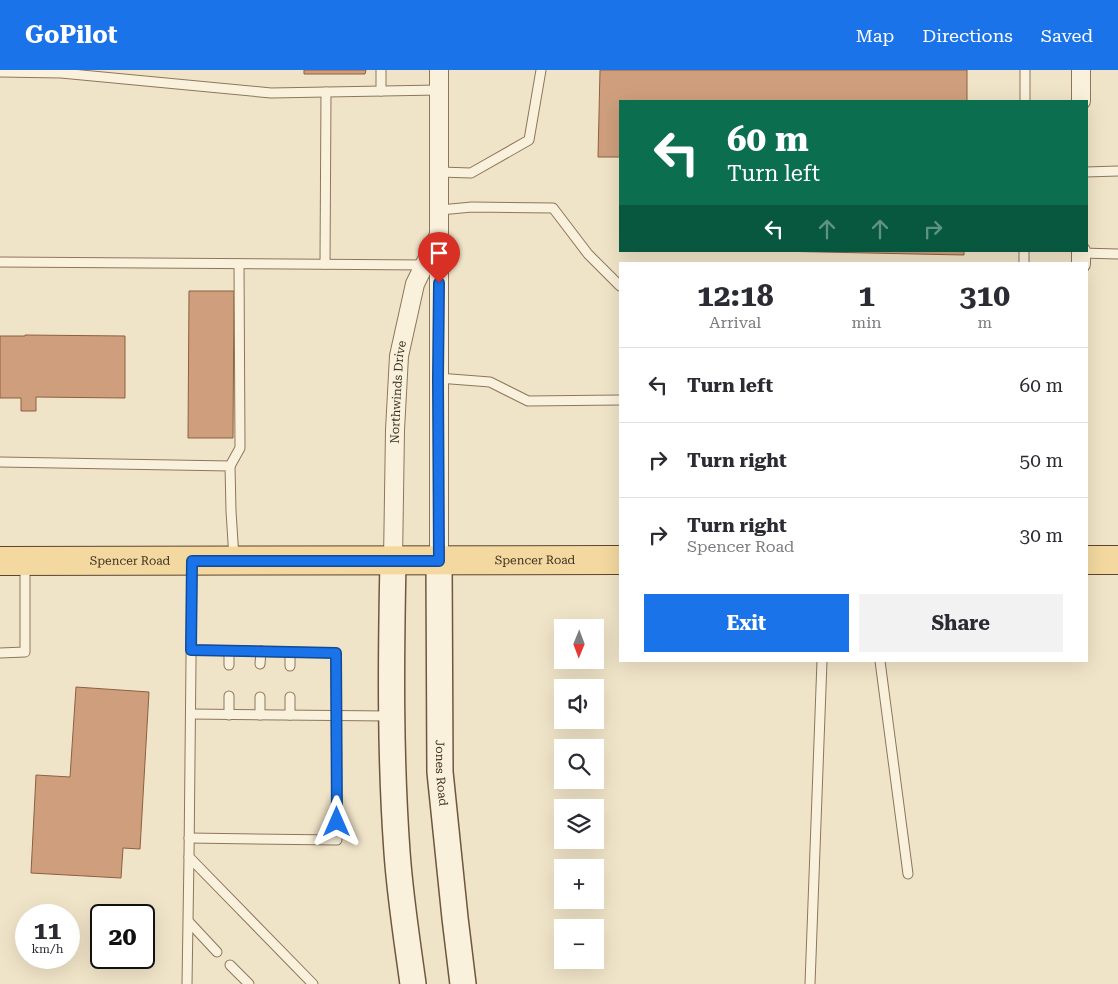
<!DOCTYPE html>
<html lang="en">
<head>
<meta charset="utf-8">
<style>
	:root { --surface:#fff; --page:#f2f2f3; --text:#2b2b33; --muted:#7c7c81; --line:#e1e1e2; --accent:#1a73e8 }
	body { margin:0; font-family:"Roboto Serif",serif; background:var(--page); color:var(--text); height:100vh; display:flex; flex-direction:column; font-size:19px; white-space:nowrap }
	* { box-sizing:border-box; margin:0 }
	p { font-size:16px; color:var(--muted) }
	.icon { flex:none; width:28px; height:28px; fill:none; stroke:currentColor; stroke-width:2; stroke-linecap:round; stroke-linejoin:round }
	.map { position:relative; flex:1; overflow:hidden }
	.side { position:absolute; left:619px; top:192px; width:469px; height:400px; display:flex; flex-direction:column; background:var(--surface); border-radius:0px; box-shadow:0 5px 20px #0002 }
	.side>* { flex:none }
	.top-card { position:absolute; left:619px; top:30px; width:469px; height:152px; border-radius:0px; box-shadow:0 5px 20px #0002; background:#0b6e4f; color:#fff; overflow:hidden }
	.needle { width:32px; rotate:181deg }
	.fabs { position:absolute; left:554px; top:549px; display:grid; gap:10px }
	.fabs a { display:grid; place-items:center; width:50px; height:50px; border-radius:0px; background:var(--surface); box-shadow:0 5px 20px #0002; font-size:25px }
	.speed { position:absolute; left:15px; top:834px; display:flex; gap:10px; font-size:25px; font-weight:700; text-align:center }
	.speed>* { display:grid; place-content:center; width:65px; height:65px; border-radius:50%; background:var(--surface); box-shadow:0 5px 20px #0002; line-height:1 }
	.speed small { font-size:12px; font-weight:400 }
	.speed .limit { border:2px solid #111; border-radius:8px; background:#fff; color:#111 }
	.pin { position:absolute; display:grid; place-items:center; width:42px; height:42px; color:#fff; margin:-51px -21px; border-radius:50% 50% 50% 0; rotate:-45deg; box-shadow:0 0 5px #0007 }
	.pin .icon { rotate:45deg }
	.me { position:absolute; width:55px; margin:-28px; rotate:0deg; stroke-linejoin:round; filter:drop-shadow(0 0 4px #0008) }
	.turn { display:flex; align-items:center; gap:18px; height:105px; padding:0 25px; font-size:22px }
	.turn .icon { width:65px; height:65px; stroke-width:2.5 }
	.turn b { display:block; font-size:35px; line-height:42px }
	.lanes { display:flex; align-items:center; height:48px; padding:0 25px; background:#0003; justify-content:center; gap:25px; direction:ltr }
	.lanes .off { opacity:.35 }
	.eta { display:flex; justify-content:space-evenly; align-items:center; height:85px; text-align:center }
	.eta b { font-size:30px; font-weight:700; line-height:35px }
	.primary-button { display:flex; gap:10px; margin-top:auto; padding:10px 25px }
	.primary-button a { flex:1; height:58px; border-radius:0px; background:var(--accent); color:#fff; font-size:20px; font-weight:700; line-height:58px; text-align:center }
	.primary-button a+a { background:var(--page); color:var(--text) }
	ul { padding:0; list-style:none }
	li { display:flex; align-items:center; gap:15px; height:75px; padding:0 25px; border-top:1px solid var(--line) }
	li div { flex:1 }
	li b { display:block; font-size:19px }
	li em { font-style:normal }
	header { display:flex; align-items:center; gap:30px; box-sizing:border-box; height:70px; padding:0 25px; background:var(--accent); color:#fff }
	header strong { font-size:24px }
	nav { display:flex; gap:28px; margin-inline-start:auto; font-size:18px }
	.map>svg:first-child { display:block }
</style>
</head>
<body>
<header>
<strong>GoPilot</strong>
<nav><a>Map</a><a>Directions</a><a>Saved</a></nav>
</header>
<div class="map">
<svg width="1118" height="914" viewBox="0 0 1118 914">
	<rect width="100%" height="100%" fill="#f0e4c8"/>
	<g fill="#cf9f7d" stroke="#8d5f41">
		<polygon points="304,0 366,0 365,4 304,4"/>
		<polygon points="600,0 967,0 967,31 620,31 620,87 598,87"/>
		<polygon points="774,181 964,181 964,185"/>
		<polygon points="189,221 234,221 233,368 188,368"/>
		<polygon points="25,265 125,266 125,328 36,327 36,341 21,341 21,328 0,328 0,266 25,266"/>
		<polygon points="76,617 149,622 140,779 123,778 121,808 31,803 36,705 70,707"/>
	</g>
	<g fill="none" stroke-linecap="round" stroke-linejoin="round">
		<g stroke="#8d765c" stroke-width="11">
			<g id="lane">
				<polyline points="0,2 61,3 271,23 439,20"/>
				<polyline points="381,21 381,0"/>
				<polyline points="1025,31 1025,0"/>
				<polyline points="440,102 471,103 529,70 541,0"/>
				<polyline points="1086,102 1118,101"/>
				<polyline points="440,140 472,137 553,138 588,184 620,216"/>
				<polyline points="1081,183 1118,184"/>
				<polyline points="0,192 425,195"/>
				<polyline points="325,194 326,22"/>
				<polyline points="1024,194 1024,181"/>
				<polyline points="438,308 490,312 528,331 620,330"/>
				<polyline points="0,392 230,396 231,441 234,488"/>
				<polyline points="230,396 240,378 239,194"/>
				<polyline points="192,492 189,787 313,914"/>
				<polyline points="229,581 229,595"/>
				<polyline points="0,583 25,582 25,494"/>
				<polyline points="880,591 908,804"/>
				<polyline points="260,594 261,581"/>
				<polyline points="290,596 290,582"/>
				<polyline points="191,644 389,646"/>
				<polyline points="229,645 229,626"/>
				<polyline points="260,645 260,627"/>
				<polyline points="290,645 290,627"/>
				<polyline points="189,768 337,770 336,583 191,580"/>
				<polyline points="189,852 217,882"/>
				<polyline points="230,895 249,914"/>
				<polyline points="187,914 189,787"/>
				<polyline points="810,914 822,591"/>
			</g>
		</g>
		<g stroke="#8d765c" stroke-width="20">
			<g id="street">
				<polyline points="1081,0 1081,31"/>
				<polyline points="1081,181 1081,194"/>
				<path id="s1" d="M393 491 395 360 399 286 415 214 438 167"/>
				<polyline points="439,491 439,0"/>
			</g>
		</g>
		<g stroke="#6f573f" stroke-width="28">
			<g id="secondary">
				<path d="M393 491C391 588 390 685 397 782 400 826 407 870 413 914"/>
				<path id="s2" d="M439 491 440 702 455 848 463 914"/>
			</g>
		</g>
		<g stroke="#5b4430" stroke-width="30">
			<g id="primary">
				<polyline points="1086,490 1118,490"/>
				<path id="s3" d="M0 491 620 490"/>
			</g>
		</g>
		<use href="#lane" stroke="#faf1dc" stroke-width="9"/>
		<use href="#street" stroke="#faf1dc" stroke-width="18"/>
		<use href="#secondary" stroke="#faf1dc" stroke-width="25"/>
		<use href="#primary" stroke="#f3d9a0" stroke-width="28"/>
	</g>
	<g fill="none" stroke-linecap="round" stroke-linejoin="round">
		<g stroke="#114b97" stroke-width="12">
			<polyline id="route" points="337,752 336,583 191,580 192,491 439,491 438,308 439,213"/>
		</g>
		<use href="#route" stroke="#1a73e8" stroke-width="9"/>
	</g>
	<g text-anchor="middle" stroke-width="4.5" stroke-linejoin="round" paint-order="stroke">
		<g font-size="12" fill="#3d2e20" stroke="#f7eed8">
			<text dy="4" stroke="none"><textPath href="#s1" startOffset="169">Northwinds Drive</textPath></text>
			<text dy="4" stroke="none"><textPath href="#s3" startOffset="130">Spencer Road</textPath></text>
			<text dy="4" stroke="none"><textPath href="#s3" startOffset="535">Spencer Road</textPath></text>
			<text dy="4" stroke="none"><textPath href="#s2" startOffset="212">Jones Road</textPath></text>
		</g>
	</g>
</svg>
<div class="fabs">
<a><svg class="needle" viewBox="-14 -14 28 28"><path d="M0-13l5 13h-10z" fill="#e53935"/><path d="M0 13l5-13h-10z" fill="#7c7c81"/></svg></a>
<a><svg class="icon" aria-label="sound" viewBox="0 0 24 24"><path d="M4 9h4l5-4v14l-5-4H4zM17 9q2 3 0 6"/></svg></a>
<a><svg class="icon" aria-label="search" viewBox="0 0 24 24"><circle cx="10" cy="10" r="6"/><path d="M15 15l6 6"/></svg></a>
<a><svg class="icon" aria-label="layers" viewBox="0 0 24 24"><path d="M12 4l9 5-9 5-9-5zM3 14l9 5 9-5"/></svg></a>
<a>+</a>
<a>−</a>
</div>
<div class="speed"><div>11<small>km/h</small></div><div class="limit">20</div></div>
<div class="pin" style="left:439px;top:213px;background:#d93025"><svg class="icon" aria-label="arrive" viewBox="0 0 24 24"><path d="M6 21V4h12l-3 4 3 4H6"/></svg></div>
<svg class="me" style="left:337px;top:752px" viewBox="-20 -20 40 40"><path d="M0-17L14 15 0 8-14 15z" fill="#1a73e8" stroke="#fff" stroke-width="4"/></svg>
<div class="top-card">
<div class="turn"><svg class="icon" aria-label="left" viewBox="0 0 24 24"><path d="M17 20v-9H6M10 6l-5 5 5 5"/></svg><div><b>60 m</b>Turn left</div></div>
<div class="lanes"><svg class="icon" aria-label="left" viewBox="0 0 24 24"><path d="M17 20v-9H6M10 6l-5 5 5 5"/></svg><svg class="icon off" aria-label="ahead" viewBox="0 0 24 24"><path d="M12 20V5M6 11l6-6 6 6"/></svg><svg class="icon off" aria-label="ahead" viewBox="0 0 24 24"><path d="M12 20V5M6 11l6-6 6 6"/></svg><svg class="icon off" aria-label="right" viewBox="0 0 24 24"><path d="M7 20v-9h11M14 6l5 5-5 5"/></svg></div>
</div>
<section class="side">
<div class="eta">
<div><b>12:18</b><p>Arrival</p></div>
<div><b>1</b><p>min</p></div>
<div><b>310</b><p>m</p></div>
</div>
<ul>
<li><svg class="icon" aria-label="left" viewBox="0 0 24 24"><path d="M17 20v-9H6M10 6l-5 5 5 5"/></svg><div><b>Turn left</b></div><em>60 m</em></li>
<li><svg class="icon" aria-label="right" viewBox="0 0 24 24"><path d="M7 20v-9h11M14 6l5 5-5 5"/></svg><div><b>Turn right</b></div><em>50 m</em></li>
<li><svg class="icon" aria-label="right" viewBox="0 0 24 24"><path d="M7 20v-9h11M14 6l5 5-5 5"/></svg><div><b>Turn right</b><p>Spencer Road</p></div><em>30 m</em></li>
</ul>
<div class="primary-button"><a>Exit</a><a>Share</a></div>
</section>
</div>
</body>
</html>
